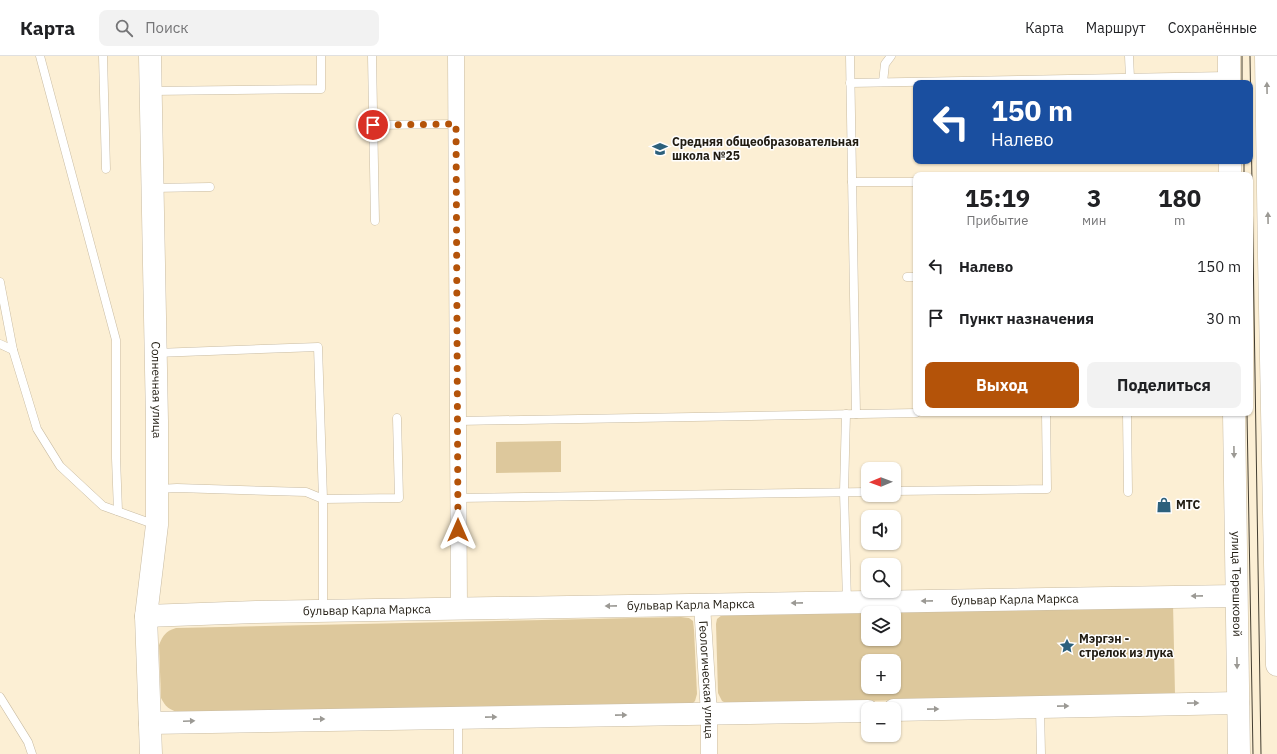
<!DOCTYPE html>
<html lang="ru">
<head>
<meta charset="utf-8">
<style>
	:root { --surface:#fff; --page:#f2f2f2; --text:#202124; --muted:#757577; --line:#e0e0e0; --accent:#b45309 }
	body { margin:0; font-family:"IBM Plex Sans",sans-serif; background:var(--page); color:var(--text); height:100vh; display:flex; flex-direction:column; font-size:15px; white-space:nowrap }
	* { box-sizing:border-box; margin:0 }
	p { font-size:13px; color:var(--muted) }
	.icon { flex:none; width:22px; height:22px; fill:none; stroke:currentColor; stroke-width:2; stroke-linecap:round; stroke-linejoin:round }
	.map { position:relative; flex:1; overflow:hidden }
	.details { position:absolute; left:913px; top:116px; width:340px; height:244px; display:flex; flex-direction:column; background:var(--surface); border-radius:8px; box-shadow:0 1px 3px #0004 }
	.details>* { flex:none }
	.banner { position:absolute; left:913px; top:24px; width:340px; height:84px; border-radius:8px; box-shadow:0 1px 3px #0004; background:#1a4fa0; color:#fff; overflow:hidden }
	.needle { width:26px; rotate:269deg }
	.buttons { position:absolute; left:861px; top:406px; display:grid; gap:8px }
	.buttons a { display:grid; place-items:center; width:40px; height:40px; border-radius:8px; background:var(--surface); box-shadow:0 1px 3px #0004; font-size:20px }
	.pin { position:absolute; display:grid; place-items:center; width:34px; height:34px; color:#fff; margin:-17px; border:2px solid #fff; border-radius:50%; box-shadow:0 1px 4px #0007 }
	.me { position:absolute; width:44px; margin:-22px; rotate:0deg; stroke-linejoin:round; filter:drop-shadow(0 0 3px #0008) }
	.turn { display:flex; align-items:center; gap:14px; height:84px; padding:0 12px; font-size:18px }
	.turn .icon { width:52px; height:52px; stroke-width:2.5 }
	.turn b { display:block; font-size:28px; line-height:34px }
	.eta { display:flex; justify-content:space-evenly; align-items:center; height:68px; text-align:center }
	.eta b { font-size:24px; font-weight:700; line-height:28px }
	.button { display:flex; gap:8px; margin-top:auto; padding:8px 12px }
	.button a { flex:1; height:46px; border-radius:8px; background:var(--accent); color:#fff; font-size:16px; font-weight:700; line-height:46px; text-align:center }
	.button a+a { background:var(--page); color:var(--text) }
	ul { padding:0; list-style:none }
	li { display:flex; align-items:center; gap:12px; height:52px; padding:0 12px }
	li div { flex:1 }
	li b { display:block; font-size:15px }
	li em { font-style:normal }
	header { display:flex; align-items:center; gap:24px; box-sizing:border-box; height:56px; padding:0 20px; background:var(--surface); border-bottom:1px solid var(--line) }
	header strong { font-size:19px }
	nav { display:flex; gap:22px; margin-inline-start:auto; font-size:14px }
	.search { width:280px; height:36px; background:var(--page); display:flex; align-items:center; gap:10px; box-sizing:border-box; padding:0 14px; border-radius:8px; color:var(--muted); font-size:15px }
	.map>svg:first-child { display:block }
</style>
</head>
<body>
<header>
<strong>Карта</strong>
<div class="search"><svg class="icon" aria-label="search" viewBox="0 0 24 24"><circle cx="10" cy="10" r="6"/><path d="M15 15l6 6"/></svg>Поиск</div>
<nav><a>Карта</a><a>Маршрут</a><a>Сохранённые</a></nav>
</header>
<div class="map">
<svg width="1277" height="698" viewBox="0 0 1277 698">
	<rect width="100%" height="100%" fill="#fcefd4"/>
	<g fill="#ddc89c" fill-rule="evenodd">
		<polygon points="561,385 561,416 496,417 496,386"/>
		<path d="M1173 547 1175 638 728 648 722 645 718 637 716 568 717 563 722 559ZM868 557H894V583H868ZM868 605H894V631H868Z"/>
		<path d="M681 561 689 562 693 565 694 574 697 638 695 645 692 648 178 656C169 654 165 650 161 642L159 589C163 579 166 575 176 572Z"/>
	</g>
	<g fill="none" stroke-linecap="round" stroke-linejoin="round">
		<g stroke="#c9bca3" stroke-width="9">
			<g id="lane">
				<polyline points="40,0 116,284 116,402 118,455"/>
				<polyline points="103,0 106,113"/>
				<polyline points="372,0 375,165"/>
				<polyline points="850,0 856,358"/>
				<polyline points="1129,0 1130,22"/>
				<polyline points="883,26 885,8 891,0"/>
				<polyline points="850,27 1227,20"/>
				<polyline points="151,35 321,33 321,0"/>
				<polyline points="373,69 456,68"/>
				<polyline points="852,126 916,126"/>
				<polyline points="153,132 210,131"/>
				<polyline points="907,221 916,221"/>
				<polyline points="0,226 13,294"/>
				<polyline points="0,288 13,294 37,373 60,410 103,450 156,469"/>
				<polyline points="156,297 318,291 323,443 323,554"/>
				<polyline points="1127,357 1128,436"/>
				<polyline points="846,358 844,436 847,546"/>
				<polyline points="458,365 916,357"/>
				<polyline points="158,433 177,432 306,436 323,443 399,442 397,362"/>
				<polyline points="894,435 1047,433 1046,357"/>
				<polyline points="458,442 868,436"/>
				<polyline points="0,641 28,686 32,698"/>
				<polyline points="1040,652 1041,698"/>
				<polyline points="458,698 458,663"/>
			</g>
		</g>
		<g stroke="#c9bca3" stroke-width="17">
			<g id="street">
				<polyline points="456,0 459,553"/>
				<path id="s1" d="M702 549 709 658V698"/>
			</g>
		</g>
		<g stroke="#c9bca3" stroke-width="23">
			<g id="secondary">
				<path id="s2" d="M150 0 157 365V469L146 560 151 698"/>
				<path id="s3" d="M146 560 256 556 1236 540"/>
				<polyline points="894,654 1238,647"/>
				<polyline points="150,667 868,655"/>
			</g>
		</g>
		<g stroke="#c9bca3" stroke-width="23">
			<g id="primary">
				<polyline points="1229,0 1229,27"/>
				<polyline points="1266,0 1269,201 1277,609"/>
				<polyline points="1230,105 1230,119"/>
				<path id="s4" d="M1234 357 1239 698"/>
			</g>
		</g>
		<use href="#lane" stroke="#fff" stroke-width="8"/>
		<use href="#street" stroke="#fff" stroke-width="16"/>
		<use href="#secondary" stroke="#fff" stroke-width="22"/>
		<use href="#primary" stroke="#fff" stroke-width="22"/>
		<g stroke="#443e31" stroke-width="1">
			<polyline points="1242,0 1242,27"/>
			<polyline points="1250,0 1261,698"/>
			<polyline points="1244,105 1244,119"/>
			<polyline points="1247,357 1253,698"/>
		</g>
	</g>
	<defs><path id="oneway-solid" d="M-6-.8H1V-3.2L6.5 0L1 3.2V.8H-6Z"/></defs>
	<g fill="#9b9994">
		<use href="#oneway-solid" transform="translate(1267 32) rotate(-91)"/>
		<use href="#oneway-solid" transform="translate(1268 162) rotate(-91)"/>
		<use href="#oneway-solid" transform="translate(1234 396) rotate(89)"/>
		<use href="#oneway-solid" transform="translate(1197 540) rotate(179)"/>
		<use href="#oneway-solid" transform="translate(927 545) rotate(179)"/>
		<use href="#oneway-solid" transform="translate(797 547) rotate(179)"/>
		<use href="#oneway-solid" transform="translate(611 550) rotate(179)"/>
		<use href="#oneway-solid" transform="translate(1237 607) rotate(89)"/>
		<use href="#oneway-solid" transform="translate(1193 647) rotate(-1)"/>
		<use href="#oneway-solid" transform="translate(1063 650) rotate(-1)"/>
		<use href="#oneway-solid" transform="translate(933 653) rotate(-1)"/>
		<use href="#oneway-solid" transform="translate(621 659) rotate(-1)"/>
		<use href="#oneway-solid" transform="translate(491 661) rotate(-1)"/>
		<use href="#oneway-solid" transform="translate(319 663) rotate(-1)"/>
		<use href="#oneway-solid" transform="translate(189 665) rotate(-2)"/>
	</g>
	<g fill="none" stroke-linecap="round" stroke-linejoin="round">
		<polyline stroke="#b45309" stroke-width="7" stroke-dasharray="0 12.6" points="373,69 456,68 458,474"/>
	</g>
	<defs>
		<g id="school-bare" transform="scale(1.2)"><path d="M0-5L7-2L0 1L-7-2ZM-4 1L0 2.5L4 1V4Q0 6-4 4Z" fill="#2c607c" stroke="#fefefe" stroke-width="2.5" paint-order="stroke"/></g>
		<g id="shop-bare" transform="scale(1.2)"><path d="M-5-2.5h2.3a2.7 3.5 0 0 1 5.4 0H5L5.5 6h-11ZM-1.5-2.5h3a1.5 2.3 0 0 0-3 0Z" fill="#2c607c" stroke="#fefefe" stroke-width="2.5" paint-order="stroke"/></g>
		<g id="sight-bare" transform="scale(1.2)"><path d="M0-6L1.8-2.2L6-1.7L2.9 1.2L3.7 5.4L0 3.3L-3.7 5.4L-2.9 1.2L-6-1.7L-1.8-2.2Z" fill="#2c607c" stroke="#fefefe" stroke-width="2.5" paint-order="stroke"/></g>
	</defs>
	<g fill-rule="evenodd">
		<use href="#school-bare" x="660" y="93"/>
		<use href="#shop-bare" x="1164" y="449"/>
		<use href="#sight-bare" x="1067" y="590"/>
	</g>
	<g text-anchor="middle" stroke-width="3" stroke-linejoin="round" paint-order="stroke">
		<g font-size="12" font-weight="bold" fill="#211c12" stroke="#fefefe" text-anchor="start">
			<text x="672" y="90">Средняя общеобразовательная<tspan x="672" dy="14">школа №25</tspan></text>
			<text x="1176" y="453">МТС</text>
			<text x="1079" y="587">Мэргэн -<tspan x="1079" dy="14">стрелок из лука</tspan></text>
		</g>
		<g font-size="12" fill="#211c12" stroke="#fefefe">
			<text dy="4" stroke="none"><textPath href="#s2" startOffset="334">Солнечная улица</textPath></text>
			<text dy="4" stroke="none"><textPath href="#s4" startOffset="171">улица Терешковой</textPath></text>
			<text dy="4" stroke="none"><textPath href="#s3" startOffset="869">бульвар Карла Маркса</textPath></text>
			<text dy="4" stroke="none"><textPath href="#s3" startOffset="545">бульвар Карла Маркса</textPath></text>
			<text dy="4" stroke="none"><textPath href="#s3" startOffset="221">бульвар Карла Маркса</textPath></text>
			<text dy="4" stroke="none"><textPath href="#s1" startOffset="75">Геологическая улица</textPath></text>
		</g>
	</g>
</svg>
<div class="buttons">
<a><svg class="needle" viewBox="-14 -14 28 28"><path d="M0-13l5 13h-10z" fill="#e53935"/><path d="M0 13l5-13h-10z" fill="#757577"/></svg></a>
<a><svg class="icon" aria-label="sound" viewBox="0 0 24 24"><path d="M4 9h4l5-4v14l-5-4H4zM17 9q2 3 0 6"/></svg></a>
<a><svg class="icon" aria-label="search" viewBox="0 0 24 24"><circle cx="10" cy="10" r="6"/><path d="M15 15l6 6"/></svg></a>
<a><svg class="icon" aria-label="layers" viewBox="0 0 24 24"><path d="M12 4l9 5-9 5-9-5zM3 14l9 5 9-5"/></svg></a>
<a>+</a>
<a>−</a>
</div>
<div class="pin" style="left:373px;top:69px;background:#d93025"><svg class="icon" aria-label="arrive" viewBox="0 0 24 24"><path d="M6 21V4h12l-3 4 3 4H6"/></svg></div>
<svg class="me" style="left:458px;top:474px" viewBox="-20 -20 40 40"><path d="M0-17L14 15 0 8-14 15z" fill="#b45309" stroke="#fff" stroke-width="4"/></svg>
<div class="banner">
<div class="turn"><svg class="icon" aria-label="left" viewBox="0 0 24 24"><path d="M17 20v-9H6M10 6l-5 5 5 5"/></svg><div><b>150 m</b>Налево</div></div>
</div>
<section class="details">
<div class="eta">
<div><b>15:19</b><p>Прибытие</p></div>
<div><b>3</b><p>мин</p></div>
<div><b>180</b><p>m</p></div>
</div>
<ul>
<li><svg class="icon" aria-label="left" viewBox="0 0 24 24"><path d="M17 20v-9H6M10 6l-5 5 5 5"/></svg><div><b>Налево</b></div><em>150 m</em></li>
<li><svg class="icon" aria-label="arrive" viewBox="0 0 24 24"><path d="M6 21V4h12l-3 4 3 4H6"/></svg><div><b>Пункт назначения</b></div><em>30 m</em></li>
</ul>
<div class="button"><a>Выход</a><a>Поделиться</a></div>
</section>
</div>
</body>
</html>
